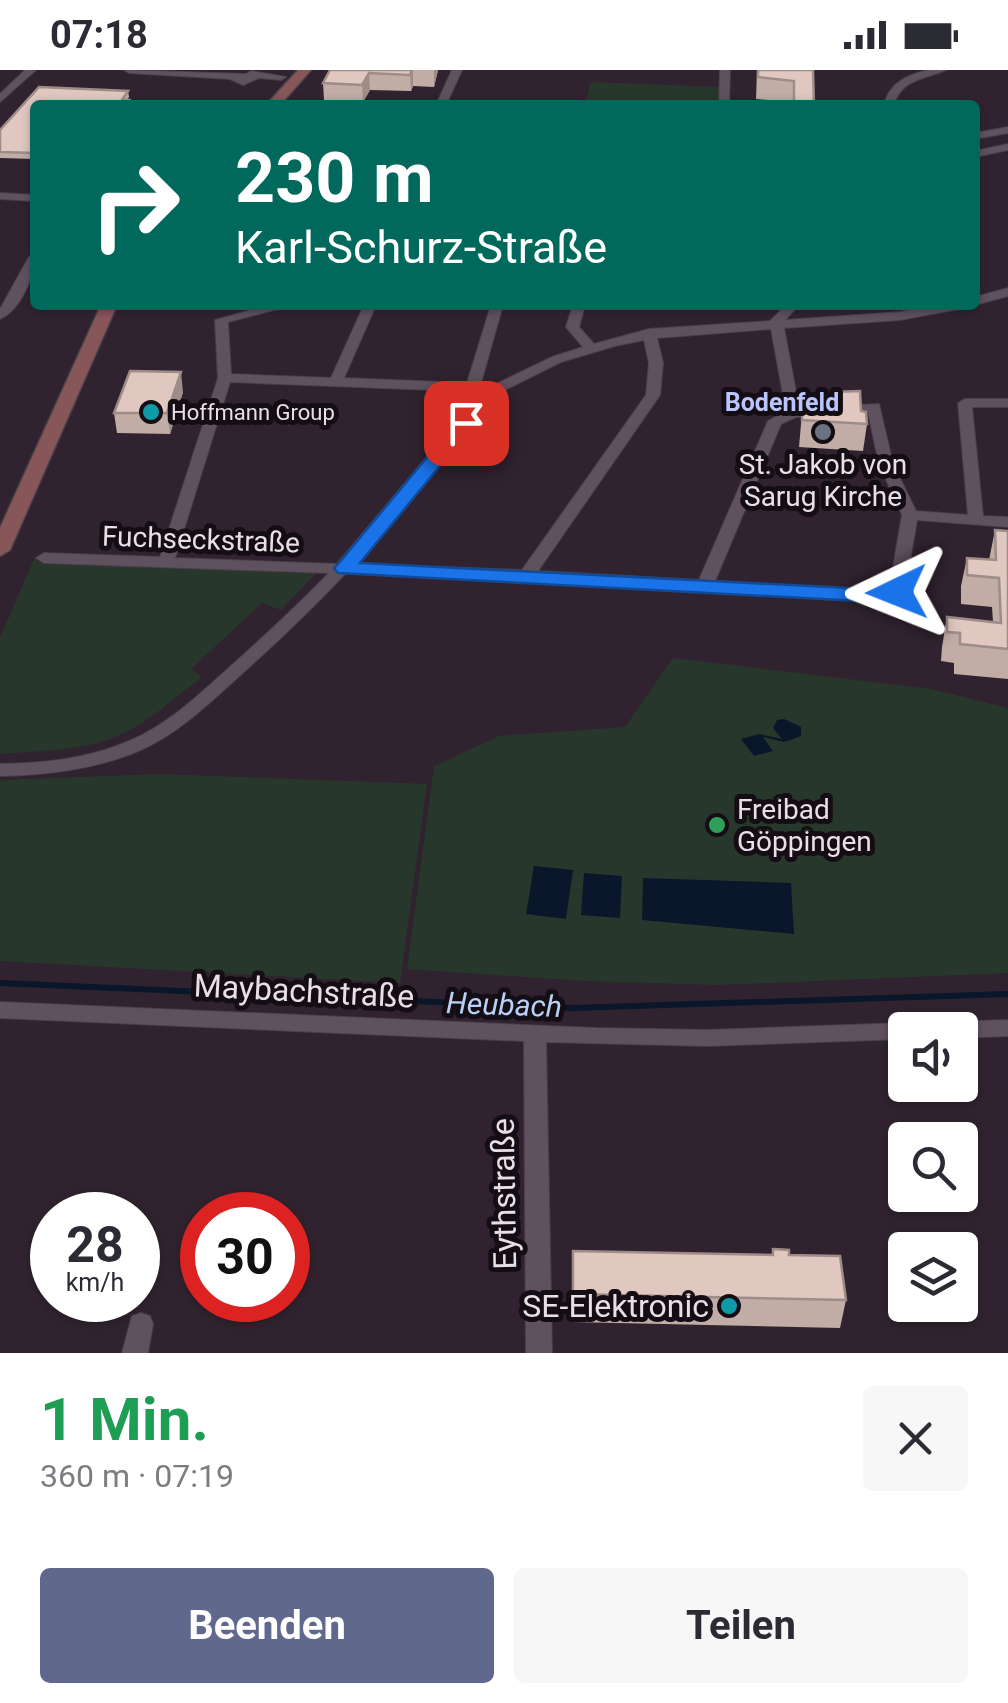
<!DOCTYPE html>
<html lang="de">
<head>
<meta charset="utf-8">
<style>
	:root { --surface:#fff; --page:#f7f7f7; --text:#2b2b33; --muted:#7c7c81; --accent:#61688d }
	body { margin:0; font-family:Roboto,sans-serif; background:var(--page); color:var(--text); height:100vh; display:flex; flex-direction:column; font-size:38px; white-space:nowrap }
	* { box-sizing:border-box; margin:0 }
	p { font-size:32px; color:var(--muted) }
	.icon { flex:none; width:55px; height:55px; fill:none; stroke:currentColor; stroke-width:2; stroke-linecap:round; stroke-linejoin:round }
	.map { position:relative; height:1283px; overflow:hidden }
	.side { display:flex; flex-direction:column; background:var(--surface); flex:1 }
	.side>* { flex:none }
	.banner { position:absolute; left:30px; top:30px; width:950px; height:210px; border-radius:10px; box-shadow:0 2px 8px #0004; background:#00695c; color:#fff; overflow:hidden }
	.fabs { position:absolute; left:888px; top:942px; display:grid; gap:20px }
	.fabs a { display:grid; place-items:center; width:90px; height:90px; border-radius:10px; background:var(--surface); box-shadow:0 2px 8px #0004; font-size:50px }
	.speed { position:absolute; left:30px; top:1122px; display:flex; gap:20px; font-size:50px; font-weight:700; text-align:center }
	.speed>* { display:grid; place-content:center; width:130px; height:130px; border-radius:50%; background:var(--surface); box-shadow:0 2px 8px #0004; line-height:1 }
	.speed small { font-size:25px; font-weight:400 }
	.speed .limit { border:15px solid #d22; background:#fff; color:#111 }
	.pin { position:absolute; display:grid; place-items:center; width:85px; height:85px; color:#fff; margin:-42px; border-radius:20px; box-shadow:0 5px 15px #0006 }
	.me { position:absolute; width:110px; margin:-55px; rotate:268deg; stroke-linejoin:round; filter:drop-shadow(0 0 8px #0008) }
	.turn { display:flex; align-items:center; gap:35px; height:210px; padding:0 40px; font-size:45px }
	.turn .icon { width:130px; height:130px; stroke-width:2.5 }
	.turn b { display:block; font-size:70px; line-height:85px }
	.round { display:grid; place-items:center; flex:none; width:105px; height:105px; border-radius:10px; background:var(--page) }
	.summary { display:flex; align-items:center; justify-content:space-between; height:170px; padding:0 40px }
	h1 { font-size:60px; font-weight:700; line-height:75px; color:#1e9e55 }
	.action { display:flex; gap:20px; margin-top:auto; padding:20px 40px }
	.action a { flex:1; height:115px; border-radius:10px; background:var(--accent); color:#fff; font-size:40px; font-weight:700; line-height:115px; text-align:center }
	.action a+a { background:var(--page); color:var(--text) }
	.status { display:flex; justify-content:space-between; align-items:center; height:70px; padding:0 50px; background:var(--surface); direction:ltr }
	.status svg { height:28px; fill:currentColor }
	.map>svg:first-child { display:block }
</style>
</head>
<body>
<div class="status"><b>07:18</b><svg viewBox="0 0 49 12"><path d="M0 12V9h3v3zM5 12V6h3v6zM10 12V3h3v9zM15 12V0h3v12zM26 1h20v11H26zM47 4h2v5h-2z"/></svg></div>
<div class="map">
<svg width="1008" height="1283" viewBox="0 0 1008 1283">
	<rect width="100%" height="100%" fill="#30232f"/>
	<g fill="#28372b">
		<polygon points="591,12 721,17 719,35 585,35"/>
		<path d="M34 489 321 498 281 540 262 533 191 599 202 607C174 628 144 657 110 669 75 681 36 681 0 684V568Z"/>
		<polygon points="673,588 931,619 1008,638 1008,903 717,915 585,911 407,899 434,696 499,666 625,657"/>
		<polygon points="161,704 427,714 400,913 0,891 0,710"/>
	</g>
	<g fill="#0a1629">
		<polygon points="784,649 801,657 801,666 784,672 763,667 773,681 754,686 741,669 759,664 782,669 773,658 777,650"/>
		<polygon points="534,796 573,800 566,849 526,844"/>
		<polygon points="584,803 622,806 620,848 581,845"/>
		<polygon points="643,808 791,813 794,864 642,850"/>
	</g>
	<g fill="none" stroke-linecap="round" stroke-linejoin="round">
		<polyline stroke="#0a1629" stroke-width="6" points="0,913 573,938 1008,924"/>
		<g stroke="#493f49" stroke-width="2">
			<g id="street">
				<polygon points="25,0 36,0 0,32 0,24"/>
				<polygon points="124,0 246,4 251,1 286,7 281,10 259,8 243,15 230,9 129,3"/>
				<polygon points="452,0 462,0 446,35 436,35"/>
				<polygon points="720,0 730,0 729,35 719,35"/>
				<path d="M928 0H946C925 9 901 9 894 35H884C889 13 907 5 928 0Z"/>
				<polygon points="1008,57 1008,63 975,69 975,63"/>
				<polygon points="1008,74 1008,80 975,87 975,81"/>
				<polygon points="0,123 35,125 35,131 0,129"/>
				<path d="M35 183C35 205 21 240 0 249V239L29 187Z"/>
				<polygon points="1008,218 1008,226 975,235 975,227"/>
				<path d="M270 235H293L228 252 231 304 331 308 364 235H376L344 308 467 313 491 235H503L481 313 496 314 552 287 583 277 566 257 573 235H585L579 257 594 274 649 259 770 251 786 235H799L785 250 900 242 938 235H965L959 239 900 250 784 258 799 338 879 334 893 394 916 441 968 445 958 333 965 329H1008V337H972L983 446 1008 447V457L917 450 904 526 896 531 527 510 346 503C310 541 273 576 235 610 206 636 178 663 143 679 98 699 49 705 0 706V694C44 693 88 689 129 671 165 656 193 630 222 604 259 571 295 538 329 503L44 493 36 488 44 483 160 487 218 308 215 250ZM771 259 786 341 768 351 699 510 538 501 660 325 663 293 657 268ZM644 270 649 293 646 325 522 500 354 494 468 356 505 320 561 292 615 276ZM230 312 485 322 458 350 337 494 175 488ZM868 342 879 394 902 445 889 521 715 511 781 354 796 347Z"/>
				<polygon points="0,932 595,958 707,960 905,953 913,955 915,960 905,960 905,969 707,976 546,972 552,1283 526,1283 524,971 0,948"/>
				<polygon points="1008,950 1008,966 960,968 960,960 937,960 940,954 948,952"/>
				<polygon points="141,1243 150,1246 153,1254 148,1283 122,1283 132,1246"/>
			</g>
		</g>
		<g stroke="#493f49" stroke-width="3">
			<g id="secondary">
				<polygon points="298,0 311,0 280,35 266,35"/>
				<polygon points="101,235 117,235 10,480 0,486 0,458"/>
			</g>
		</g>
		<use href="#street" fill="#60515f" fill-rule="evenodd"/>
		<use href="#secondary" fill="#875659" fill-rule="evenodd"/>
	</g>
	<g fill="#c1aca6">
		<polygon points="330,0 438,0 434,17 413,16 411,21 370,20 363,32 324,30 323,13"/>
		<polygon points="757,0 813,0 814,35 791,35 791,32 756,29"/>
		<polygon points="39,17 128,21 129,27 127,30 129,30 129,35 35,35 35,89 0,88 0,60"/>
		<polygon points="183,322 170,364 117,363 114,343"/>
		<polygon points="832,322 861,341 867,354 863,381 799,377 803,331 830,333"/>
		<polygon points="995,460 1008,461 1008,609 954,604 954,593 941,591 942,577 947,547 993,552 992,537 961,534 961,516 967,488 989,490"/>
		<polygon points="773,1179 789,1185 846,1230 840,1258 572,1252 573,1181 772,1185"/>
	</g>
	<g fill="#9d8c87">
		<polygon points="413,0 413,16 411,21 410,5"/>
		<polygon points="434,0 438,0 434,17"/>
		<polygon points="369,3 370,20 363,32 362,15"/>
		<polygon points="181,302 183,322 170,364 167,343"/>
	</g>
	<g fill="#e0c8c1" stroke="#9d8c87" stroke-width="2.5">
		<polygon points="330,0 412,0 410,5 369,3 362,15 323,13"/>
		<polygon points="758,0 813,0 814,35 794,35 794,11 758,7"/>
		<polygon points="39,17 128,21 122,30 129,30 125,35 35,35 35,83 0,82 0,60"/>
		<polygon points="130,301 181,302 167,343 114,343"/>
		<polygon points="860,321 861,341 866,342 867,354 802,350 803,331 832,333 832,322"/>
		<polygon points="995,460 1008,461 1008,579 960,574 960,563 947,562 947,547 1001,553 999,508 967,505 967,488 996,490"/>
		<polygon points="773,1179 789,1180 789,1185 840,1186 846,1230 573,1224 573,1181 773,1185"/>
	</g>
	<polygon fill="#1a73e8" stroke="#114b97" stroke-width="2.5" points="466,348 475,353 472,357 360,493 888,520 904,518 907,526 896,533 338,503 334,498 338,494 459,349"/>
	<g fill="#0f9aa8" stroke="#140e14" stroke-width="4">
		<circle cx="151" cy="342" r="10"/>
		<circle cx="729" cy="1236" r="10"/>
	</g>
	<circle fill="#6b7280" stroke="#140e14" stroke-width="4" cx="823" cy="362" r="10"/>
	<circle fill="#2e9e5b" stroke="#140e14" stroke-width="4" cx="717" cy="755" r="10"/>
	<g text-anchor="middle" stroke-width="10" stroke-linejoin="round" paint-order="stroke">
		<g font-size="22" fill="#e8dfe7" stroke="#140e14" text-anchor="start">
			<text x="171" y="350">Hoffmann Group</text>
		</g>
		<g font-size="25" font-weight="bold" fill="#bac5fd" stroke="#140e14">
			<text x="782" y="341">Bodenfeld</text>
		</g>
		<g font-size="28" fill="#e8dfe7" stroke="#140e14">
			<text x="823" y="404">St. Jakob von<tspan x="823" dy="32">Sarug Kirche</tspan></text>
			<text x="737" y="749" text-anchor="start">Freibad<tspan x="737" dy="32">Göppingen</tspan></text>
		</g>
		<g font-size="28" fill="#e8dfe7" stroke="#140e14">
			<text transform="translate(201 469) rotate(2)" y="10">Fuchseckstraße</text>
		</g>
		<g font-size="30" font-style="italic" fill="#b9d1f6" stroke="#140e14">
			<text transform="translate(504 935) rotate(2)" y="10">Heubach</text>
		</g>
		<g font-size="32" fill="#e8dfe7" stroke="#140e14">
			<text transform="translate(304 921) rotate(3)" y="11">Maybachstraße</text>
			<text transform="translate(504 1124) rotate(-91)" y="11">Eythstraße</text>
		</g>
		<g font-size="32" fill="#e8dfe7" stroke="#140e14" text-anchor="end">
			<text x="709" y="1247">SE-Elektronic</text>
		</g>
	</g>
</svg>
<div class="fabs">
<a><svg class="icon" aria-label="sound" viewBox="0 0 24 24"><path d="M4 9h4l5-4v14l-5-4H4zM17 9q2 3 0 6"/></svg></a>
<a><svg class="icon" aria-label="search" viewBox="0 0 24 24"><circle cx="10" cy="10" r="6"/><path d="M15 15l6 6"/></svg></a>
<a><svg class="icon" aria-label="layers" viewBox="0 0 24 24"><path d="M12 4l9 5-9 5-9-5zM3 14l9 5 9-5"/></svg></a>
</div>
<div class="speed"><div>28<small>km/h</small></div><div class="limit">30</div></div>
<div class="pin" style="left:466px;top:353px;background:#d93025"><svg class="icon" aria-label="arrive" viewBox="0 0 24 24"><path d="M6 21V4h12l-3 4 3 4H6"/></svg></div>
<svg class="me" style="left:897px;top:522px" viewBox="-20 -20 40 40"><path d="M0-17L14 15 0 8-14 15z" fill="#1a73e8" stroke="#fff" stroke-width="4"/></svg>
<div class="banner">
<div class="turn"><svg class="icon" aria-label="right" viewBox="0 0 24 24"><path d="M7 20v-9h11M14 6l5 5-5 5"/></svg><div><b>230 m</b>Karl-Schurz-Straße</div></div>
</div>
</div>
<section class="side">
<div class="summary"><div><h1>1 Min.</h1><p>360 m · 07:19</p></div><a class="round"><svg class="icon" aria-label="close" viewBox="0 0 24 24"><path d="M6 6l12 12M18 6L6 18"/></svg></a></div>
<div class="action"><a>Beenden</a><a>Teilen</a></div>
</section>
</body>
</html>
